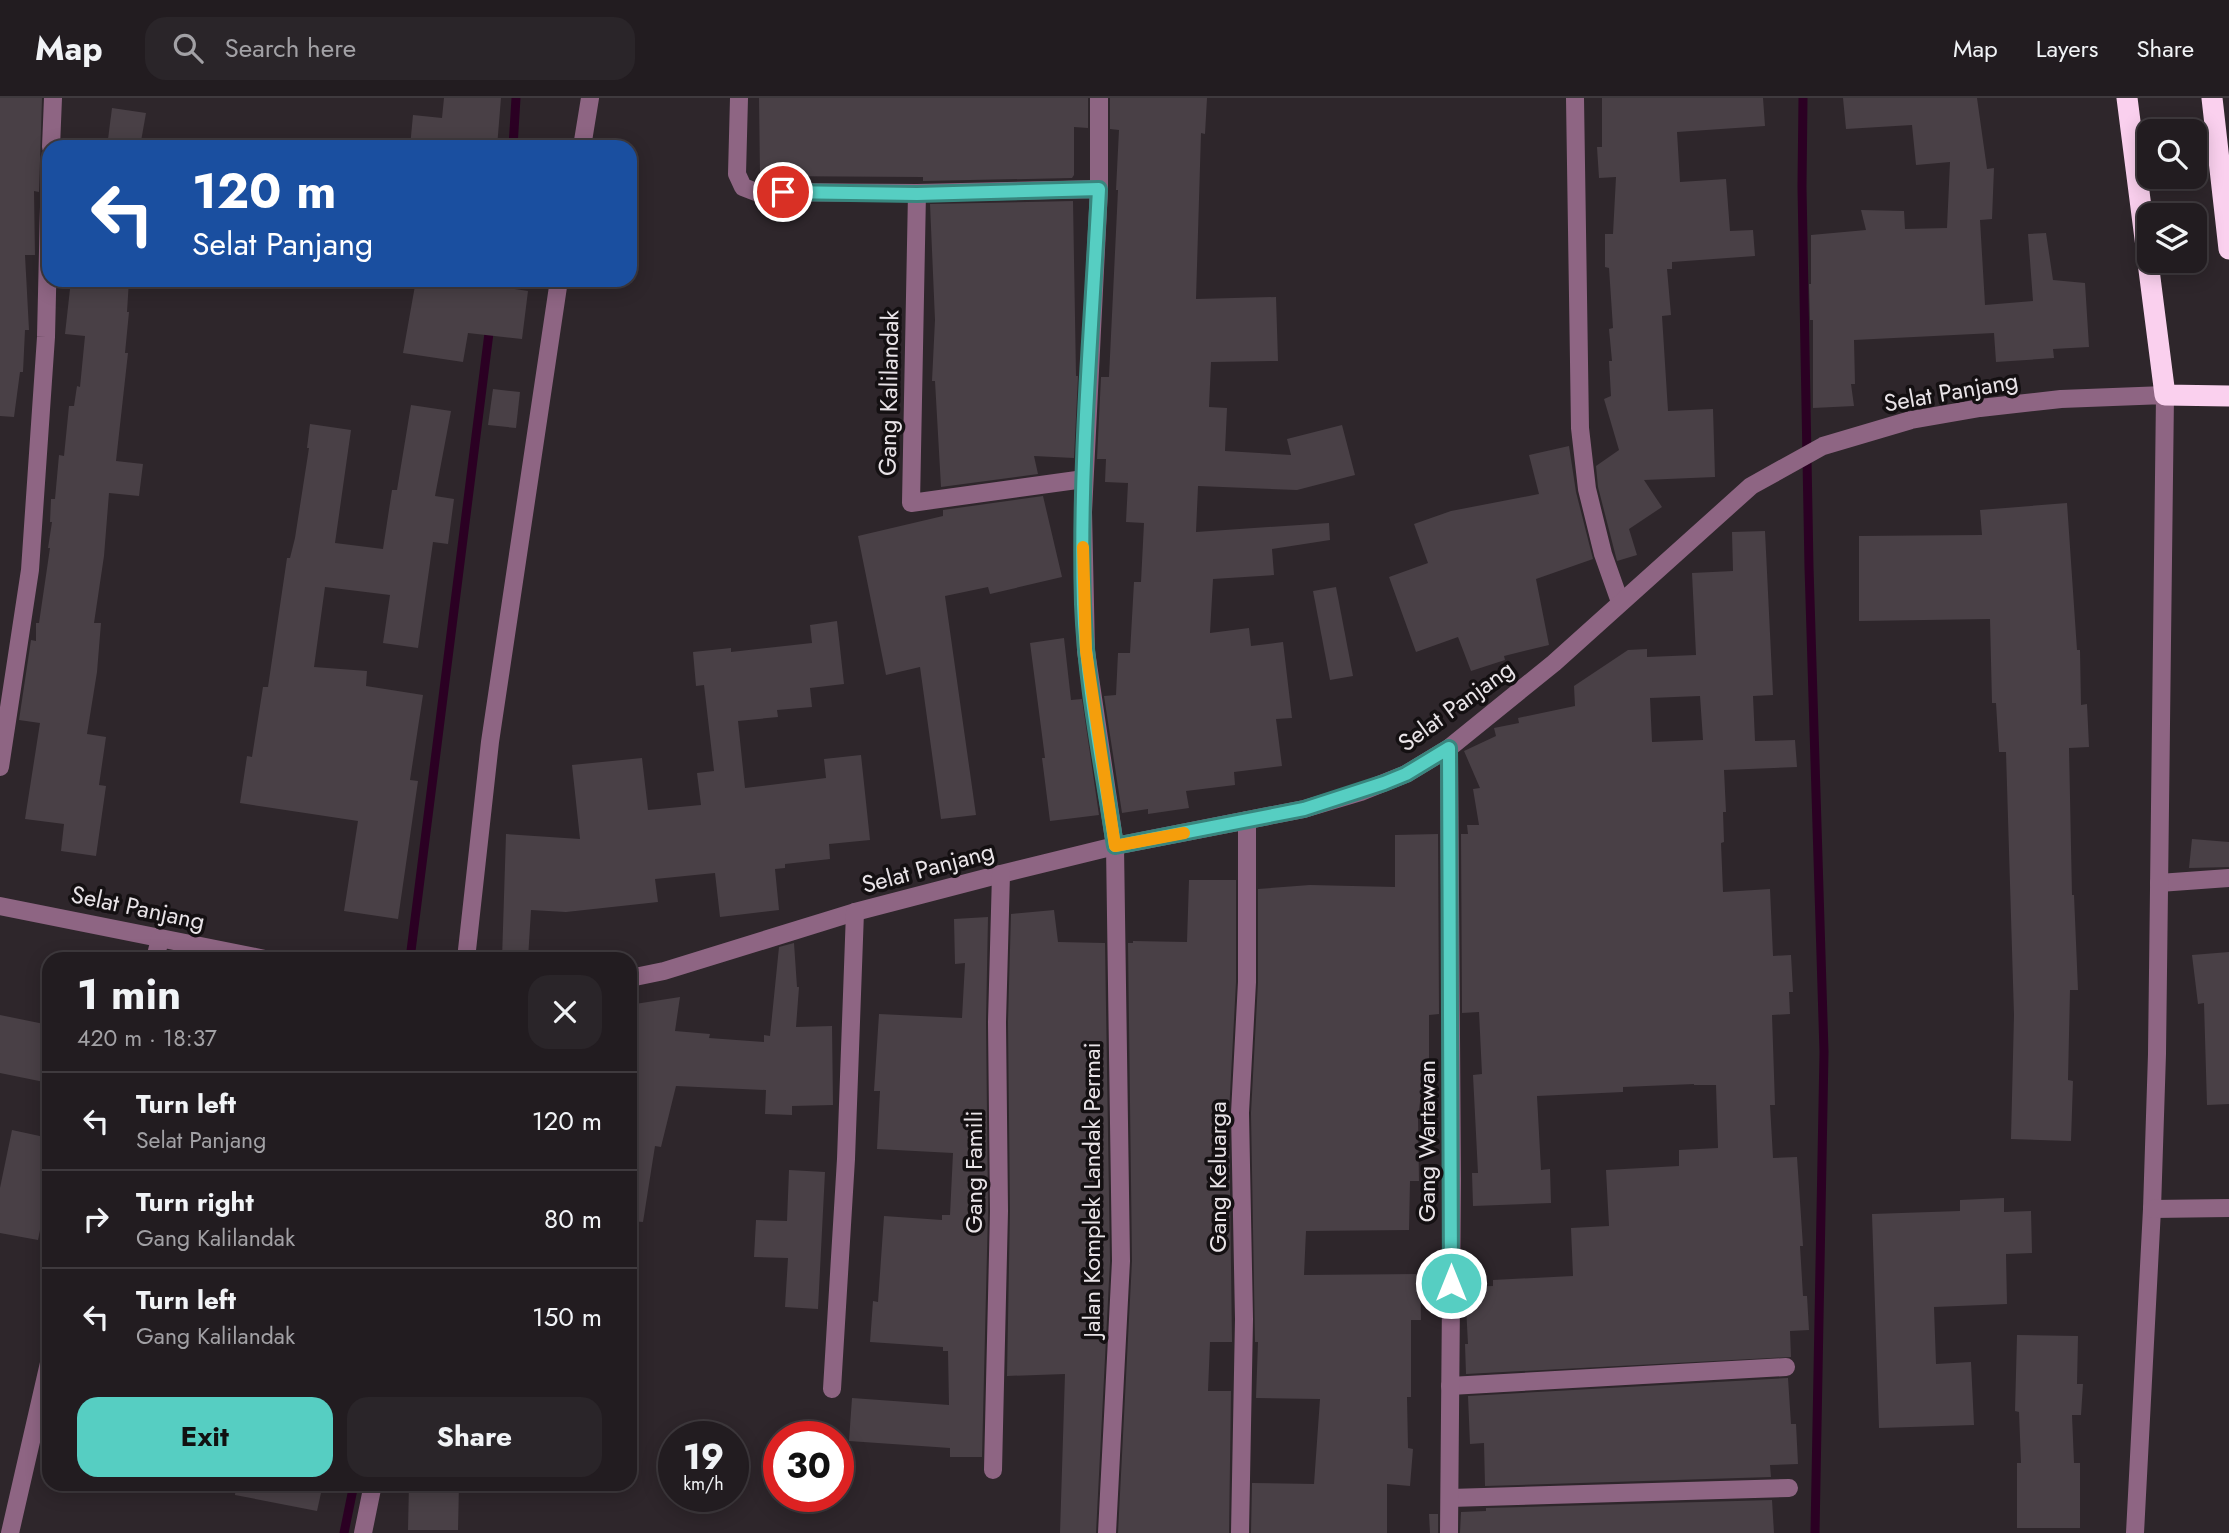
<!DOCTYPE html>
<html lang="en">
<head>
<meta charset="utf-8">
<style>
	:root { --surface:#221c20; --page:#2a2529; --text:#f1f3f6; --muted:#a2a1a5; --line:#3f3a3e; --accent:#56cec2 }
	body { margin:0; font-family:Jost,sans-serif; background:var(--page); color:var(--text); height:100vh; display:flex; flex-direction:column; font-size:26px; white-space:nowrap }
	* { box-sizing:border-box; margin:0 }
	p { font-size:23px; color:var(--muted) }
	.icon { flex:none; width:38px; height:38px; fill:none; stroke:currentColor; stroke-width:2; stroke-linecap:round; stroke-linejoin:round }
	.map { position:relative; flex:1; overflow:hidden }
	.details { position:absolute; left:42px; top:854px; width:595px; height:539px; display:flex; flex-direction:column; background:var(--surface); border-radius:21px; box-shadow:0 4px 18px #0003,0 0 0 2px var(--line) }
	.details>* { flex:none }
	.banner { position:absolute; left:42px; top:42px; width:595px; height:147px; border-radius:21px; box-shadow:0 4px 18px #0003,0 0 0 2px var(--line); background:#1a4fa0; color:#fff; overflow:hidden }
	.controls { position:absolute; left:2137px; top:21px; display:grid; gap:14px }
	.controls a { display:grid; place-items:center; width:70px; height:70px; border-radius:14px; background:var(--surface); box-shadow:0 4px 18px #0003,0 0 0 2px var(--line); font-size:35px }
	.speed { position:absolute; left:658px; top:1323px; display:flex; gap:14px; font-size:35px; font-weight:700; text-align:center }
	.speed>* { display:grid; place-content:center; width:91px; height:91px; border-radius:50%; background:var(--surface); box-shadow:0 4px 18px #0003,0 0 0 2px var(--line); line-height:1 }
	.speed small { font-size:18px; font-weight:400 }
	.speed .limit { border:10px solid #d22; background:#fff; color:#111 }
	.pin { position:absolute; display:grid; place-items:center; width:60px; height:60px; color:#fff; margin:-30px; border:4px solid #fff; border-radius:50%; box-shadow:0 2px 7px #0007 }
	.me { position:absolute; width:77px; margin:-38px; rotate:0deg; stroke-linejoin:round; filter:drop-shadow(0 0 5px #0008) }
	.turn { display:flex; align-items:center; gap:24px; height:147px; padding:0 35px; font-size:32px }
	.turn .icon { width:91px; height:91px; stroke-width:2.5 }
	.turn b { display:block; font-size:49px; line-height:60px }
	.round { display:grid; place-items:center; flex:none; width:74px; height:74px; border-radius:21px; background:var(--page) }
	.overview { display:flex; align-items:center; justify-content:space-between; height:119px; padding:0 35px }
	h1 { font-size:42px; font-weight:700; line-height:52px }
	.action { display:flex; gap:14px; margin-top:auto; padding:14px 35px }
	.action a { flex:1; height:80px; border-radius:21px; background:var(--accent); color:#111; font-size:28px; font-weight:700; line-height:80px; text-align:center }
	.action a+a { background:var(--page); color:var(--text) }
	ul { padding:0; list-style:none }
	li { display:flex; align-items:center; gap:21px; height:98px; padding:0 35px; border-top:2px solid var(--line) }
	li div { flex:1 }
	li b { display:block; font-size:26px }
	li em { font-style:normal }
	header { display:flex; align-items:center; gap:42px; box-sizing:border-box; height:98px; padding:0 35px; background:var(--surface); border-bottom:2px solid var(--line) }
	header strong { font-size:33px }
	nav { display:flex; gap:38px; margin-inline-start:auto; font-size:24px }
	.search { width:490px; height:63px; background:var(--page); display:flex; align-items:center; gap:18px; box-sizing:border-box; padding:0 24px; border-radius:21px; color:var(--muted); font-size:26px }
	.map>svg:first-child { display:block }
</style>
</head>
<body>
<header>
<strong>Map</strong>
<div class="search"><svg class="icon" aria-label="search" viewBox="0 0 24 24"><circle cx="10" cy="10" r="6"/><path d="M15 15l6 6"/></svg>Search here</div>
<nav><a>Map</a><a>Layers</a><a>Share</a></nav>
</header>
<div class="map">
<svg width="2229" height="1435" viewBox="0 0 2229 1435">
	<rect width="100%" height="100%" fill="#2e262b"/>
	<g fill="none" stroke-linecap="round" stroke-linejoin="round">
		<g stroke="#2b0023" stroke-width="9">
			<polyline points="1803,0 1802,89 1809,469 1824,954 1815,1435"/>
			<polyline points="513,49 516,0"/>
			<polyline points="494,199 496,182"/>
			<polyline points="410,861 490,227"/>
			<polyline points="344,1435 354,1386"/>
		</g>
	</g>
	<g fill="#494046" fill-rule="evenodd">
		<polygon points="0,0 42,0 39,94 34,93 35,157 25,157 29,232 25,232 23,274 20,274 14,319 0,318"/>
		<polygon points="444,0 501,0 497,49 410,49 413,17 442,20"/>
		<polygon points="759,0 1088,0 1088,30 1074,29 1074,77 1072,80 923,83 923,79 760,78"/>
		<polygon points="1110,0 1207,0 1205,36 1201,35 1196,201 1276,199 1278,263 1211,264 1209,309 1227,310 1225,353 1291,357 1287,341 1342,327 1355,377 1297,392 1198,388 1196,434 1329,425 1330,442 1272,451 1274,477 1213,481 1210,535 1249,530 1251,548 1283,544 1292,620 1276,621 1282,668 1234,674 1235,687 1186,693 1189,710 1148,716 1148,711 1122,715 1104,598 1116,597 1118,555 1130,555 1134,484 1141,484 1144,425 1126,424 1128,385 1105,384 1106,361 1097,361 1101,279 1109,279 1118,92 1116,92 1119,32 1110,31"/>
		<polygon points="1602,0 1763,0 1765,28 1677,34 1680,84 1726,81 1730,133 1753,132 1755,158 1672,164 1672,171 1667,171 1671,217 1662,218 1668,313 1713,311 1715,379 1644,382 1662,409 1629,431 1637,457 1617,463 1598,389 1596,368 1619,352 1604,301 1611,298 1609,263 1612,263 1609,231 1613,230 1609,170 1605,169 1605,136 1613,136 1616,79 1599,80 1597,49 1602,49"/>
		<polygon points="1843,0 1977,0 1987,71 1994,70 1992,121 1980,122 1985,207 2033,203 2028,136 2046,135 2053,182 2085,185 2089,249 2053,251 2054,260 1996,264 1994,235 1854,242 1855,286 1851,286 1854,308 1813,310 1813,222 1810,222 1809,186 1811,186 1811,137 1866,132 1861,112 1904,113 1905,131 1947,130 1950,64 1916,67 1912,27 1846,31"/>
		<polygon points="112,10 146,15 140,49 107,49"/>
		<polygon points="1073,103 1076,278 1078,278 1074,360 1034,358 1038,376 941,389 935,283 932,283 935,222 930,106"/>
		<polygon points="71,182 129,182 127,214 129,214 125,255 128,255 116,363 143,366 139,398 109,395 104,458 94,525 101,525 97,574 87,636 106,639 99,687 106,688 96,758 61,753 64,726 25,721 40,625 19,622 31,542 36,543 36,525 39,525 50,450 48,450 52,424 50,424 51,401 55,401 59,357 64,358 69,308 74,308 77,288 80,289 85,238 65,236"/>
		<polygon points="416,182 453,182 528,193 522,241 468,235 463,264 403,255"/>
		<polygon points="493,291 520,294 516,330 488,327"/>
		<polygon points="411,307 451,313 435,398 454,401 448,446 433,444 418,550 383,545 390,497 325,489 314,569 367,573 366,588 423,597 410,682 418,683 398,821 344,813 358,723 240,705 247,658 252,659 263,589 268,589 287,460 290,460 295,440 309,350 307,350 310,326 351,332 335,445 383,451 392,392 397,392"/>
		<polygon points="1569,348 1576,394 1593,461 1536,481 1549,547 1504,558 1505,562 1471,573 1458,539 1416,554 1389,479 1428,465 1414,426 1451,413 1539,396 1529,357"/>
		<polygon points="1043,398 1062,479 990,496 988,489 945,498 976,717 941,721 920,569 886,577 858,438 943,418 943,412"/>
		<polygon points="2067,405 2077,552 2080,552 2081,607 2087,606 2089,649 2069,650 2072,797 2074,797 2078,892 2070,892 2068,982 2073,983 2071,1043 2011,1041 2014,917 2006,654 1999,654 1996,605 1992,605 1990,521 1859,523 1859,438 1982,437 1980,412"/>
		<path d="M1765 433 1773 597 1753 598 1755 643 1795 642 1797 669 1724 672 1726 714H1723L1724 744 1721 745 1723 794 1770 791 1773 858 1791 857 1793 894H1789L1790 916 1772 917 1775 1007H1770L1773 1060 1797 1059 1803 1148H1800L1803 1198H1807L1809 1232 1790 1233 1791 1259 1466 1276 1465 1246H1468L1465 1189 1493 1188V1182L1573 1178 1571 1130 1609 1128 1606 1072 1679 1068V1052L1718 1050 1716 987H1694V986L1623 989V994L1537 998 1541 1072 1550 1071 1551 1105 1473 1108 1472 1075H1478L1473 977 1482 976 1479 914 1462 915 1461 736H1468L1467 727H1479L1473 691 1480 690 1464 653 1496 638 1494 630 1519 625 1518 620 1575 608 1574 588 1628 552 1647 551V559L1696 557 1692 475 1733 473 1732 434ZM1700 598 1703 642 1652 644 1650 600Z"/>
		<polygon points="1336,489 1353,578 1330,582 1313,493"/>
		<polygon points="837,523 844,586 810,590 812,609 777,612 778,619 738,623 745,690 826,680 824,661 861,657 870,742 829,746 830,761 785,766 785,770 775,771 779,812 720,819 715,775 655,781 658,804 566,814 531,812 528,861 502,861 506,736 580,741 572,667 642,660 648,712 701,707 697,675 714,673 704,587 696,588 693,554 731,550 731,554 812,545 810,527"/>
		<polygon points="1064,540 1071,602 1082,601 1099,717 1050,723 1042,660 1045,660 1030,545"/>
		<polygon points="1438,736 1439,916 1429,917 1429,995 1421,996 1418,1020 1419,1083 1410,1083 1409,1132 1306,1133 1304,1177 1420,1176 1421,1222 1411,1222 1411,1299 1407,1299 1408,1350 1413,1351 1410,1388 1387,1386 1387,1435 1251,1435 1252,1385 1314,1386 1320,1301 1256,1300 1258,1244 1255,1244 1251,1015 1258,884 1258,791 1310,787 1395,789 1395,737"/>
		<polygon points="2192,741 2229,744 2229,769 2189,770"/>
		<polygon points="1189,782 1236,782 1236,884 1229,1015 1232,1244 1210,1244 1208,1293 1231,1293 1229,1435 1118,1435 1132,1163 1128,845 1133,845 1133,843 1187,844"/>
		<polygon points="1054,812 1058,844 1105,845 1110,1163 1096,1435 1060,1435 1065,1276 1007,1278 1010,1113 1008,924 1011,816"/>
		<polygon points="988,819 986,924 988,1113 982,1359 950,1359 950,1350 849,1343 852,1300 949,1307 948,1253 943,1253 943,1249 870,1244 873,1203 878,1204 884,1118 942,1122 942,1117 950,1117 953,1055 877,1051 880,993 874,993 879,916 962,920 965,865 955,866 954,821"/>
		<polygon points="794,845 797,889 799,889 796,929 832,928 833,1007 792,1008 792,1017 765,1016 766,992 676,988 661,1049 655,1048 643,1124 630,1123 630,944 635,906 680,899 675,933 710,936 709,940 764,944 764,937 770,938 779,849"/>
		<polygon points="2229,854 2229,1006 2207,1007 2204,905 2198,906 2192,857"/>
		<polygon points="0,917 49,927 49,985 0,975"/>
		<polygon points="12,1032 49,1040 49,1087 38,1142 0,1135 0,1090"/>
		<polygon points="789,1072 825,1074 818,1211 785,1209 788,1160 754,1159 756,1122 787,1123"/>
		<polygon points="2004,1100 2004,1114 2031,1113 2032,1155 2006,1156 2007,1206 1934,1209 1936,1266 1971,1264 1974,1327 1879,1330 1872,1116 1960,1113 1960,1102"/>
		<polygon points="2017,1237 2078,1238 2077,1286 2083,1286 2081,1317 2072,1317 2074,1365 2080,1365 2080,1430 2017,1430 2017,1365 2021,1365 2019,1314 2015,1313"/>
		<polygon points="1788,1280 1791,1326 1796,1326 1798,1366 1770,1367 1771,1379 1485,1388 1484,1345 1470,1346 1468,1298"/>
		<polygon points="236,1386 323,1386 317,1413 235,1397"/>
		<polygon points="409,1386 459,1386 458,1432 408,1432"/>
		<polygon points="1772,1402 1774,1435 1460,1435 1461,1414 1486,1413 1486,1410"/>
		<polygon points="1429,1416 1438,1416 1438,1435 1430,1435"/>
	</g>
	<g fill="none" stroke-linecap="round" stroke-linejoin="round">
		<g stroke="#8e6583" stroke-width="18">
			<polyline points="739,0 737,76 743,89 756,94 917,95 1099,91"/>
			<polyline points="1099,0 1099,91 1083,414 1086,553 1115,748 1121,1163 1107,1435"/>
			<polyline points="1575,0 1580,330 1587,391 1603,456 1620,504"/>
			<polyline points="51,49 53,0"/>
			<polyline points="582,49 590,0"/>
			<polyline points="917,95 911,405 1084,381"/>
			<polyline points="0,669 30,472 46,239 49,109"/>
			<polyline points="2159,785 2229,780"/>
			<polyline points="0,808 265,861"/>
			<polyline points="155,861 160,841"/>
			<polyline points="466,861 490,644 559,182"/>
			<polyline points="630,880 664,873 855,814 1001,776 1115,748 1304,711 1361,694 1406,676 1449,650 1554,565 1751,388 1823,348 1911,322 1980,310 2061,301 2165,297 2157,956 2152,1111 2135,1435"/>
			<polyline points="2152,1111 2229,1110"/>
			<polyline points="1450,1288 1786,1269"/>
			<polyline points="832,1291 846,1061 855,814"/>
			<polyline points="993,1372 999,1113 997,924 1001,776"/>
			<polyline points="1450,1400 1789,1390"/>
			<polyline points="10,1435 49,1265"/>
			<polyline points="363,1435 373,1386"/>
			<polyline points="1240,1435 1244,1221 1240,1015 1247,884 1247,722"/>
			<polyline points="1449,1435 1452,1083 1449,650"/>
		</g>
		<g stroke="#fad0ee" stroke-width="21">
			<polyline points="2127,0 2165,297 2229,298"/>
			<polyline points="2212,0 2229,151"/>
		</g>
	</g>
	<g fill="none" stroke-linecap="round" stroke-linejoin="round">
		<g stroke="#38867e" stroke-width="18">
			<path id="route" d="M783 94 917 96 1099 91C1092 229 1079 368 1083 506 1086 587 1103 668 1115 748L1304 711 1384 685 1406 676 1449 650 1451 1185"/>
		</g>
		<use href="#route" stroke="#56cec2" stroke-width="12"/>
		<polyline stroke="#f59e0b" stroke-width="12" points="1083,449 1086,553 1115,748 1184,735"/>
	</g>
	<g text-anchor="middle" stroke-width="7" stroke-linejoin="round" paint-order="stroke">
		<g font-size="24" fill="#e9e4e8" stroke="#141012">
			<text transform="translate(1951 294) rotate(-10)" y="8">Selat Panjang</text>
			<text transform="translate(889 295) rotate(-89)" y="8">Gang Kalilandak</text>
			<text transform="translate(1456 608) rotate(-36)" y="8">Selat Panjang</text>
			<text transform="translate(928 770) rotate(-15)" y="8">Selat Panjang</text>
			<text transform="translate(138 810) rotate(12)" y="8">Selat Panjang</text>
			<text transform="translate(1427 1043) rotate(-90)" y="8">Gang Wartawan</text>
			<text transform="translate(974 1074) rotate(-90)" y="8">Gang Famili</text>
			<text transform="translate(1218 1079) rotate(-90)" y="8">Gang Keluarga</text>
			<text transform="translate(1092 1092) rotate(-90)" y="8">Jalan Komplek Landak Permai</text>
		</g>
	</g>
</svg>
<div class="controls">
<a><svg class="icon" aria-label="search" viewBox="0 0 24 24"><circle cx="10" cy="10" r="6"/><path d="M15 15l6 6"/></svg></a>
<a><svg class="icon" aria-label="layers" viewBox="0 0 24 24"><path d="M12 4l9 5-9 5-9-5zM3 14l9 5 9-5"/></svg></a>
</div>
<div class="speed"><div>19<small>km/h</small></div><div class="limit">30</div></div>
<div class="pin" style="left:783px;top:94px;background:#d93025"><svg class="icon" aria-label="arrive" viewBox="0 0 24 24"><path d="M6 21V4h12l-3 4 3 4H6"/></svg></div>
<svg class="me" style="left:1451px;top:1185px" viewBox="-20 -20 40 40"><circle r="17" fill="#56cec2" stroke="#fff" stroke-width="3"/><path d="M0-11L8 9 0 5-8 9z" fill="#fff"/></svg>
<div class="banner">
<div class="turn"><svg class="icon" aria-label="left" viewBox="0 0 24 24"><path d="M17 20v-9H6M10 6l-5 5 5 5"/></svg><div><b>120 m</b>Selat Panjang</div></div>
</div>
<section class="details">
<div class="overview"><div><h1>1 min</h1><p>420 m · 18:37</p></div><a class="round"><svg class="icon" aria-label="close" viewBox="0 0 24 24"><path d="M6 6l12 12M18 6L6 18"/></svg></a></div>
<ul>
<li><svg class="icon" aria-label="left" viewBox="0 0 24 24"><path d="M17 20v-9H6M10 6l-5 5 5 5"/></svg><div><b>Turn left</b><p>Selat Panjang</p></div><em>120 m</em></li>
<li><svg class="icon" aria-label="right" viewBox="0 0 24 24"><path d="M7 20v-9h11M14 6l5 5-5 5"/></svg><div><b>Turn right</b><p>Gang Kalilandak</p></div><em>80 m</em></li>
<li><svg class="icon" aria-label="left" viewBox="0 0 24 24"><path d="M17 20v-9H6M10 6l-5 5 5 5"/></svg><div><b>Turn left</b><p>Gang Kalilandak</p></div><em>150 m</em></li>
</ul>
<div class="action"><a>Exit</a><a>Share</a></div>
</section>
</div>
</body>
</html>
